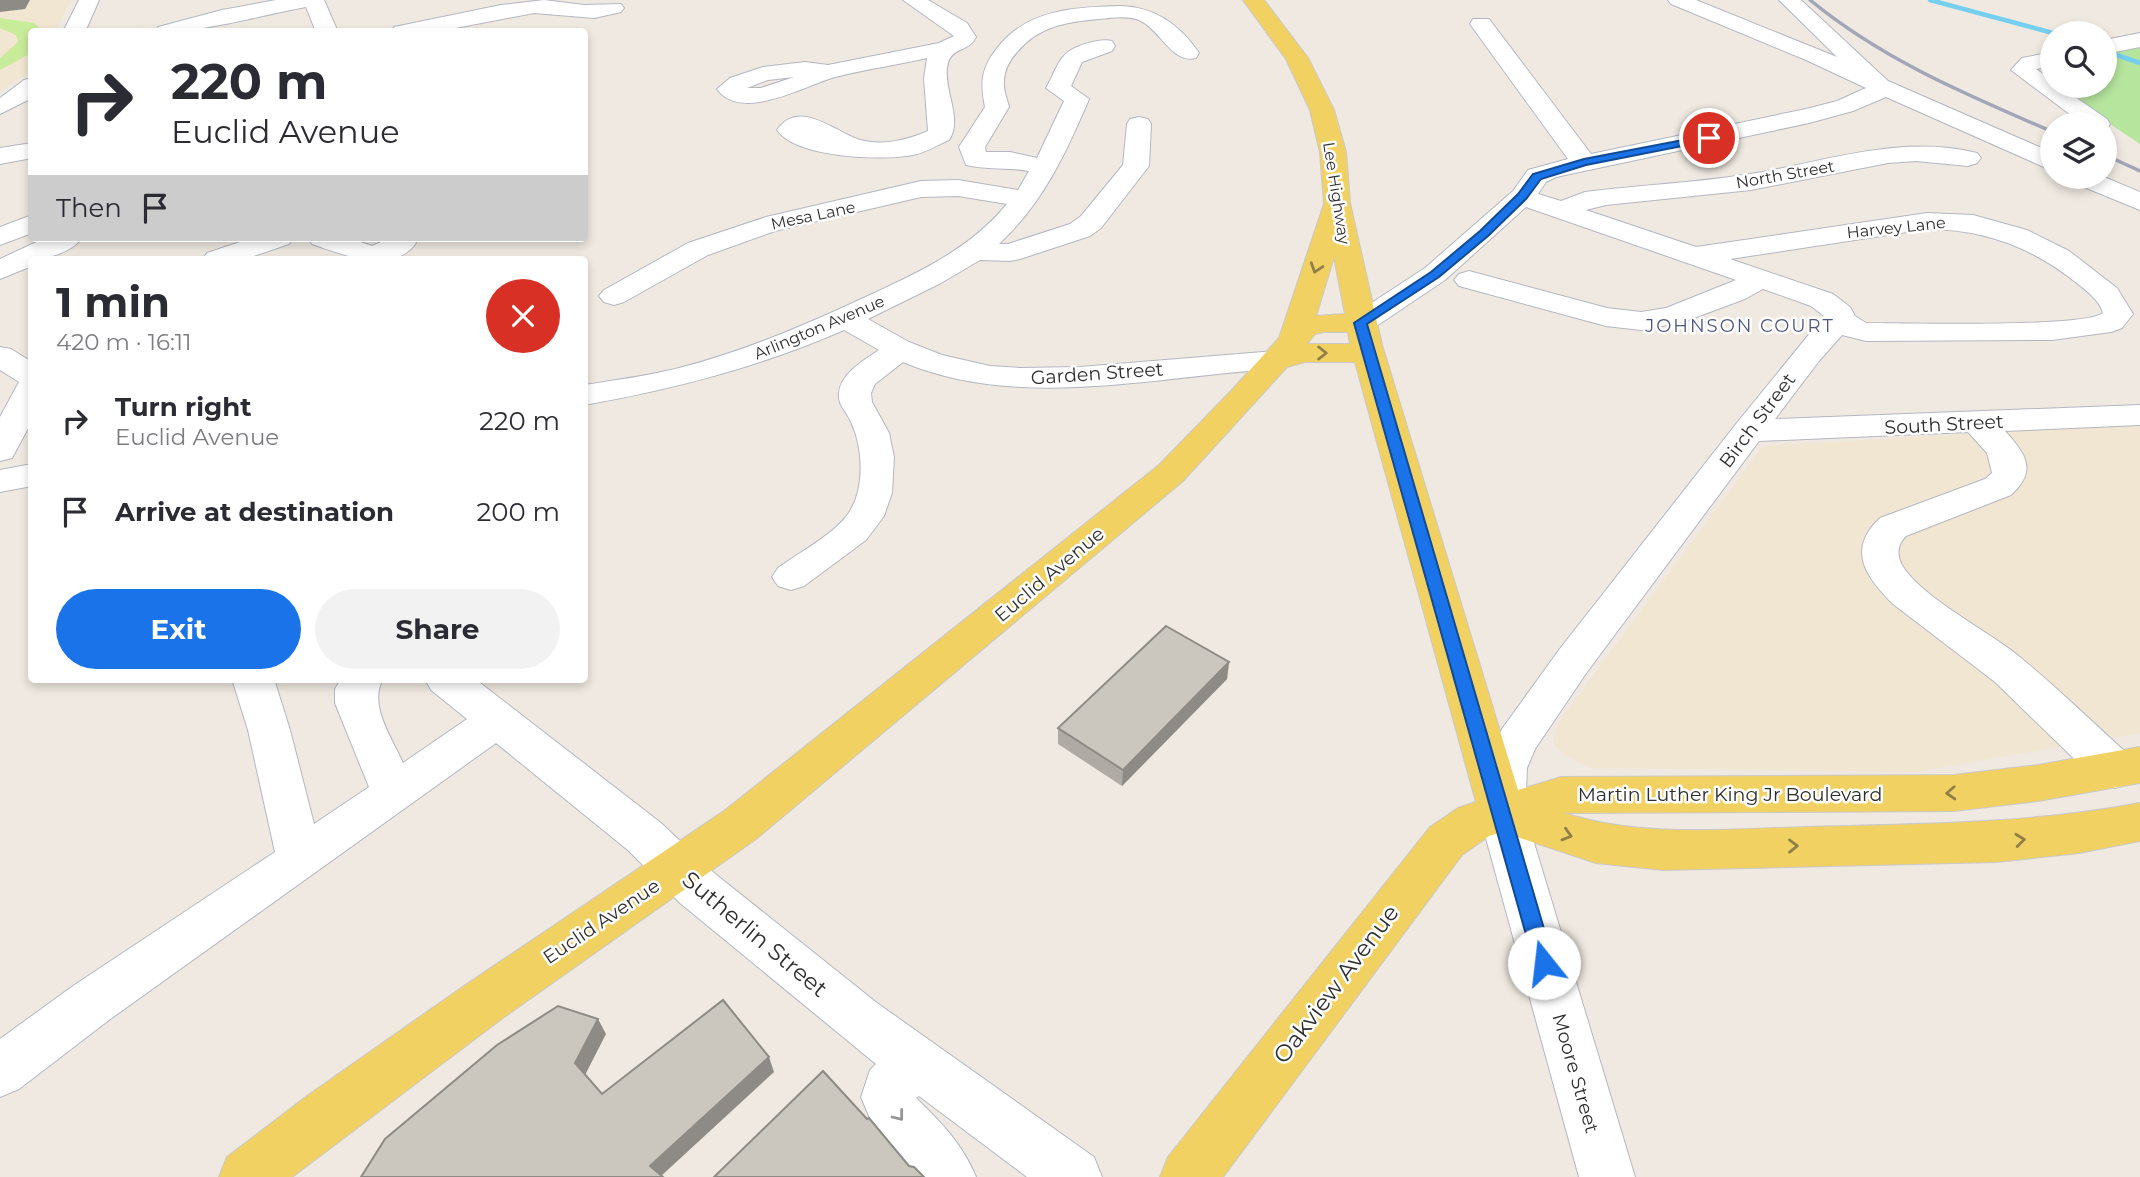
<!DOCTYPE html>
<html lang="en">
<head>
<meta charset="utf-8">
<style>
	:root { --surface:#fff; --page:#f2f2f3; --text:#2b2b33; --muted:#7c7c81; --accent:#1a73e8 }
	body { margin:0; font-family:Montserrat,sans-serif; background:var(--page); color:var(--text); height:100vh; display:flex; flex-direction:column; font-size:26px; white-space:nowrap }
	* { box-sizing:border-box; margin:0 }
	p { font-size:23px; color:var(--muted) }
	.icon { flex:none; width:38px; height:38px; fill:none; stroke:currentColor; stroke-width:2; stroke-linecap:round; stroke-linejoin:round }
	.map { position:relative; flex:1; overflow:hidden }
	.details { position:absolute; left:28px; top:256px; width:560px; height:427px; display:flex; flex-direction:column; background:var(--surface); border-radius:7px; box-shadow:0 4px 10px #0003 }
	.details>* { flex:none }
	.top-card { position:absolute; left:28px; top:28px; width:560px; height:214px; border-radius:7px; box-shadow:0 4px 10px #0003; background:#fff; color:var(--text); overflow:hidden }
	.tools { position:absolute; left:2040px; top:21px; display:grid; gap:14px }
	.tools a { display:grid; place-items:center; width:77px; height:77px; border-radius:50%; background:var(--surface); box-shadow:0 4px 10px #0003; font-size:35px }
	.pin { position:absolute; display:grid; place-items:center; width:60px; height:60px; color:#fff; margin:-30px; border:4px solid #fff; border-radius:50%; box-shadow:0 2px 7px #0007 }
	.me { position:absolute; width:77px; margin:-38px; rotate:344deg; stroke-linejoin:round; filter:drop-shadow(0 0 5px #0008) }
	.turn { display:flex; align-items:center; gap:24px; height:147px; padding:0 28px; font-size:32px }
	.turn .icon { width:91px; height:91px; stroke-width:2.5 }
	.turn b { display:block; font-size:49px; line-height:60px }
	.then { display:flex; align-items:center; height:66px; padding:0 28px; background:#0003; gap:14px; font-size:26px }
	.round { display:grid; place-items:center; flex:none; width:74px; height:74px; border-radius:37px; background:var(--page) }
	.head { display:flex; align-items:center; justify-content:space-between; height:119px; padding:0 28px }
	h1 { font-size:42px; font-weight:700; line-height:52px }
	.cta { display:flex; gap:14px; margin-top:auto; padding:14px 28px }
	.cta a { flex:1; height:80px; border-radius:42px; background:var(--accent); color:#fff; font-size:28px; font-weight:700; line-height:80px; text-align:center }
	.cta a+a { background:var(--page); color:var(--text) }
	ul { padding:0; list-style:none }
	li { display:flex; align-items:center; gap:21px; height:91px; padding:0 28px }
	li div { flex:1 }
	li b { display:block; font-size:26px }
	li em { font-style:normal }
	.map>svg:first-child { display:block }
</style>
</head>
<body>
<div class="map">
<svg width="2140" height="1177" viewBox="0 0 2140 1177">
	<rect width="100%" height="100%" fill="#efe9e1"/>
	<g fill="#f0e6d1">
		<polygon points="0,0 71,0 55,31 32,32 31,71 0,91"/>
		<polygon points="2140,424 2140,733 1915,772 1590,768 1564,755 1553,743 1557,724 1763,446"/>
	</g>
	<polygon fill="#b6e59e" points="2140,45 2140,144 2053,86 2105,86 2105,52"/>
	<polygon fill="#c9ec9a" points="0,18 34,23 43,31 32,32 31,53 0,70 0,58 18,42 16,35 0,28"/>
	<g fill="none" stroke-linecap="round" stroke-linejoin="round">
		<g stroke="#75cff0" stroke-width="4.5">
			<polyline points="1930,0 2053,33"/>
			<polyline points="2105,51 2140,63"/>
		</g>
		<g stroke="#b4b7c1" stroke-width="2">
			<g id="minor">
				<polygon points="79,0 99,0 85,32 63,32"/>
				<path d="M276 0H324L338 32H316L306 7C256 16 206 32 156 32L158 27 222 10Z"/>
				<polygon points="544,0 584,5 621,4 624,8 621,12 594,18 534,13 435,32 392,32 394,27 501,5"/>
				<path d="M903 0H928L967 23 976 37C968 54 950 45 947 68 944 91 963 120 949 140 937 145 925 153 913 155 882 161 796 158 777 130 799 98 835 132 860 140 882 146 908 140 928 131L924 79 927 58C897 65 866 69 835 77 806 85 741 123 717 89L730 78 763 67 805 62 828 65 939 43 954 36ZM794 77 761 88H747L768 80Z"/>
				<path d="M1668 0H1696L1837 57 1779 0H1801L1888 81 2053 153V171L1886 97 1853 111 1809 123 1556 177 1546 182 1538 194 1561 201 1585 192C1640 185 1695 183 1750 174 1826 162 1900 134 1977 153L1981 158 1977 163 1968 166 1916 161 1888 163 1751 190 1606 205 1586 210 1696 247 1927 213 1973 215 2027 230 2069 251 2117 288 2133 314 2122 328 2111 332 2052 340 1866 341 1842 335 1819 361 1775 419 2140 405V425L2005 431C2027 455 2037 471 2011 495L1906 536C1898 544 1896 554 1902 565 1918 594 1983 629 2011 650 2053 683 2091 721 2131 757L2137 770 2131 783 2115 788 2099 783 1995 682 1893 604C1866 577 1846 550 1880 518L1985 479 1992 473 1987 453 1968 432 1759 441 1587 672 1535 749 1527 768 1525 813 1635 1177H1579L1479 813 1483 768 1502 729 1559 650 1736 424 1824 316 1811 306 1763 289 1745 299 1683 322 1641 330 1606 326 1459 286 1454 280 1459 274 1469 271 1607 308 1641 312 1666 308 1736 280 1526 207 1445 280 1372 329 1361 332 1350 329 1346 323 1350 317 1425 268 1513 191 1528 170 1568 159 1470 24 1473 19H1489L1591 154 1806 109 1837 101 1866 88 1806 60 1671 4ZM1927 229C1984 229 2034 248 2078 284 2088 292 2099 300 2103 313 2084 328 1902 323 1866 323L1855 316 1850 307 1833 294 1730 259Z"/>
				<path d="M1121 6C1155 7 1180 25 1199 53L1196 58C1172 64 1161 31 1141 21 1130 15 1111 18 1099 19 1066 22 1039 26 1017 52 1010 60 1004 70 1004 81 1003 90 1007 98 1009 107L985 147 986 152H1010L1037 158 1064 101 1046 88C1052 78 1056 65 1063 57 1071 46 1100 38 1112 41L1115 46 1112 51 1082 62 1071 86 1089 99C1066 153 1043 203 999 244H1008L1070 224 1081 216 1123 165 1127 124 1130 119 1139 117 1148 119 1151 124 1149 166 1101 228 1090 236 1020 259 1010 261 980 260 941 283 868 319 909 342 942 355 990 366 1020 368 1080 367 1276 351 1287 353 1292 360 1287 367 1276 369C1156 376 1018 411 903 362L875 384 871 393 872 402 889 433 894 457 892 493 884 516 866 540 804 586 791 590 778 586 772 577 778 568C798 553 837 533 850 511 865 487 863 447 851 422 847 412 837 404 839 393 841 373 864 360 879 350L844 330C759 367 675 389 584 405V385C616 380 648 376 679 368 745 351 808 324 870 295 920 272 971 248 1007 204L958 196 921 197 775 231 708 255 624 302 614 305 604 302 599 296 604 290 688 243 766 217 921 181 958 180 1018 190 1029 171C1008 167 986 170 966 165L959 147 985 107C980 82 981 68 998 47 1028 9 1076 7 1121 6Z"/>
				<polygon points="2140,33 2140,47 2105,54 2105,40"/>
				<polygon points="2053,52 2053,66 2036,69 2053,81 2053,86 2059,86 2107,119 2110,124 2107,129 2105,124 2083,124 2011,70 2022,58"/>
				<polygon points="32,78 32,98 0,114 0,98 24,80"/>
				<polygon points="32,143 32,158 0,164 0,148"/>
				<polygon points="2070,177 2104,177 2140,192 2140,210 2074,183"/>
				<polygon points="32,215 32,233 0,245 0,227"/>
				<path d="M45 238H82C72 252 48 259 32 259V266L0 279V259Z"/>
				<polygon points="252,238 293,238 289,244 245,259 203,259 207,253"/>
				<path d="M308 238H349L372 246 390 238H413L416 243C393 276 341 254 312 244Z"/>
				<polygon points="0,347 11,349 32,362 32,421 12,458 0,461 0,417 19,382 0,370"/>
				<polygon points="32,464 32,486 0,492 0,470"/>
				<path d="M232 679H274L290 730 314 824 369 787 335 703V689L341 679H383C368 705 392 738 403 763L467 719 431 690 425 679H475L661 823 714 873 877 1003 1094 1157 1102 1177H1027L919 1096 916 1098C941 1122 963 1145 976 1177H914L877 1135 861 1097 870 1070 876 1064 680 903 629 851 496 743 109 1020 19 1089 0 1097V1039L73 986 275 852 248 730Z"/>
			</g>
		</g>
		<g stroke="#c9c9c9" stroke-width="2">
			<path id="major" d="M1243 0H1264L1308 58 1334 110 1346 152 1350 203 1382 345 1518 790 1561 777 1954 775 2038 765 2140 747V783L2038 801 1954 811 1564 813C1642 838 1726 829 1807 827 1919 824 2029 824 2140 803V841L2079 853 1996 862 1663 870 1596 863 1502 832 1489 836 1462 855 1223 1177H1160L1168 1157 1430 827 1458 808 1476 802 1355 362H1305L1287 367 1183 481 756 839 500 1020 292 1177H219L227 1157 307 1096 464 986 724 811 1159 465 1231 391 1279 338 1324 204 1320 152 1310 110 1286 59ZM1334 257 1345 314 1316 316ZM1324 332H1348L1350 344H1307L1315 334Z"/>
		</g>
		<use href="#minor" fill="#fff" fill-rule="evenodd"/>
		<use href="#major" fill="#f2d163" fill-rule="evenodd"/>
		<g stroke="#a3a6b8" stroke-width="3.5">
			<path d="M1810 0C1883 60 1967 95 2053 132"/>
			<polyline points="2105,155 2140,171"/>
		</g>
	</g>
	<polygon fill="#afaba4" points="1229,662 1227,679 1122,786 1058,744 1058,728"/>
	<g fill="#8e8b86">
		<polygon points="0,0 30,0 25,9 0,12"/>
		<polygon points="1229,662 1227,679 1122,786 1123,770"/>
		<polygon points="598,1019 606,1034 584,1077 575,1063"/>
		<polygon points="769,1057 774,1072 660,1177 650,1166"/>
	</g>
	<g fill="#cbc7bf" stroke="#8e8b86" stroke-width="2">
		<polygon points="1166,626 1229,662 1123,770 1058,728"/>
		<polygon points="723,1000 769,1057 650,1166 663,1177 361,1177 385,1139 497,1045 558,1006 598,1019 575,1063 602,1094"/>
		<polygon points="823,1071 867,1119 869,1118 909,1166 914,1167 924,1177 714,1177"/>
	</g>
	<defs><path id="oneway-chevron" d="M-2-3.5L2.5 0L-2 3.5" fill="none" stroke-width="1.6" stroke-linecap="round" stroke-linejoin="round" transform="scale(1.75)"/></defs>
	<g stroke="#908048">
		<use href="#oneway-chevron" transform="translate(1316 268) rotate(108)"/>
		<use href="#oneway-chevron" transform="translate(1322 353)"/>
		<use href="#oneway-chevron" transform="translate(1951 793) rotate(177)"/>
		<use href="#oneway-chevron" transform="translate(1567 835) rotate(17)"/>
		<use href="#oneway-chevron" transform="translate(2020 840) rotate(-6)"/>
		<use href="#oneway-chevron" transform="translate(1793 846) rotate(-1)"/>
	</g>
	<use stroke="#969696" href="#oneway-chevron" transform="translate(899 1116) rotate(52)"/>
	<polygon fill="#1a73e8" stroke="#114b97" stroke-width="2" points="1709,135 1713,136 1713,140 1586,165 1541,179 1526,199 1488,236 1439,277 1367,324 1554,963 1551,970 1544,972 1537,970 1534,963 1354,323 1431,272 1480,231 1518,194 1533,174 1584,159"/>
	<g text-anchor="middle" stroke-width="5" stroke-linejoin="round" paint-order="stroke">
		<g font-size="16" fill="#2e2e2e" stroke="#fff">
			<text transform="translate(1785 174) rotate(-10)" y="6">North Street</text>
			<text transform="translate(1337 193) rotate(81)" y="6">Lee Highway</text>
			<text transform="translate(813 215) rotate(-12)" y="6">Mesa Lane</text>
			<text transform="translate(1896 227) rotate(-6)" y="6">Harvey Lane</text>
			<text transform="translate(819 327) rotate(-23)" y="6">Arlington Avenue</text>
		</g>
		<g font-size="18" letter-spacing="2" fill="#4d5680" stroke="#fff">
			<text x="1740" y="332">JOHNSON COURT</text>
		</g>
		<g font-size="19" fill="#2e2e2e" stroke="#fff">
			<text transform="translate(1097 373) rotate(-4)" y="7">Garden Street</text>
			<text transform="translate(1757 420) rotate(-53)" y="7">Birch Street</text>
			<text transform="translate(1944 424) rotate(-3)" y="7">South Street</text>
			<text transform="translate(1049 574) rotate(-40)" y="7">Euclid Avenue</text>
			<text x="1730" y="801">Martin Luther King Jr Boulevard</text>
			<text transform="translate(601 921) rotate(-34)" y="7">Euclid Avenue</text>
			<text transform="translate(1576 1073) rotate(74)" y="7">Moore Street</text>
		</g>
		<g font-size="23" fill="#2e2e2e" stroke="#fff">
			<text transform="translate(755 934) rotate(40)" y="8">Sutherlin Street</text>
			<text transform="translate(1336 984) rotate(-53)" y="8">Oakview Avenue</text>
		</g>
	</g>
</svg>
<div class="tools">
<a><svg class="icon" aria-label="search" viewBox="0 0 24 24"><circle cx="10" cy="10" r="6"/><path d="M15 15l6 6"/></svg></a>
<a><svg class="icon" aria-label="layers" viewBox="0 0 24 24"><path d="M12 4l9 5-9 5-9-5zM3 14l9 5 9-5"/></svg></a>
</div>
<div class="pin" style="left:1709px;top:138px;background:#d93025"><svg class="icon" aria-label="arrive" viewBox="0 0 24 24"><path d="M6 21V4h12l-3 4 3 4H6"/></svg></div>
<svg class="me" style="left:1544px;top:963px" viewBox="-20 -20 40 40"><circle r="19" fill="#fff"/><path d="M0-13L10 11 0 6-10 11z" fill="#1a73e8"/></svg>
<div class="top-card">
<div class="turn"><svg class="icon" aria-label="right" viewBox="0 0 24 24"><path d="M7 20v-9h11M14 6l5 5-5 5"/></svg><div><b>220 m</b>Euclid Avenue</div></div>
<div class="then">Then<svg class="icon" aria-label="arrive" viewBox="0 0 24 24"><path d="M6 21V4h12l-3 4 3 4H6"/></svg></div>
</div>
<section class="details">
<div class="head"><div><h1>1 min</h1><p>420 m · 16:11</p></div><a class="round" style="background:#d93025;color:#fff"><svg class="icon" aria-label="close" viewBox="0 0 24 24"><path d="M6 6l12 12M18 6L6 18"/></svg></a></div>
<ul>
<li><svg class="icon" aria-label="right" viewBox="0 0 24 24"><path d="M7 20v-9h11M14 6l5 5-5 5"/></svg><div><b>Turn right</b><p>Euclid Avenue</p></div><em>220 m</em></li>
<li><svg class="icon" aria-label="arrive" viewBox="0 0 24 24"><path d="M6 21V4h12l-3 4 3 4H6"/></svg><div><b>Arrive at destination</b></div><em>200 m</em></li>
</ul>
<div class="cta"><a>Exit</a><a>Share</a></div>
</section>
</div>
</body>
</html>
